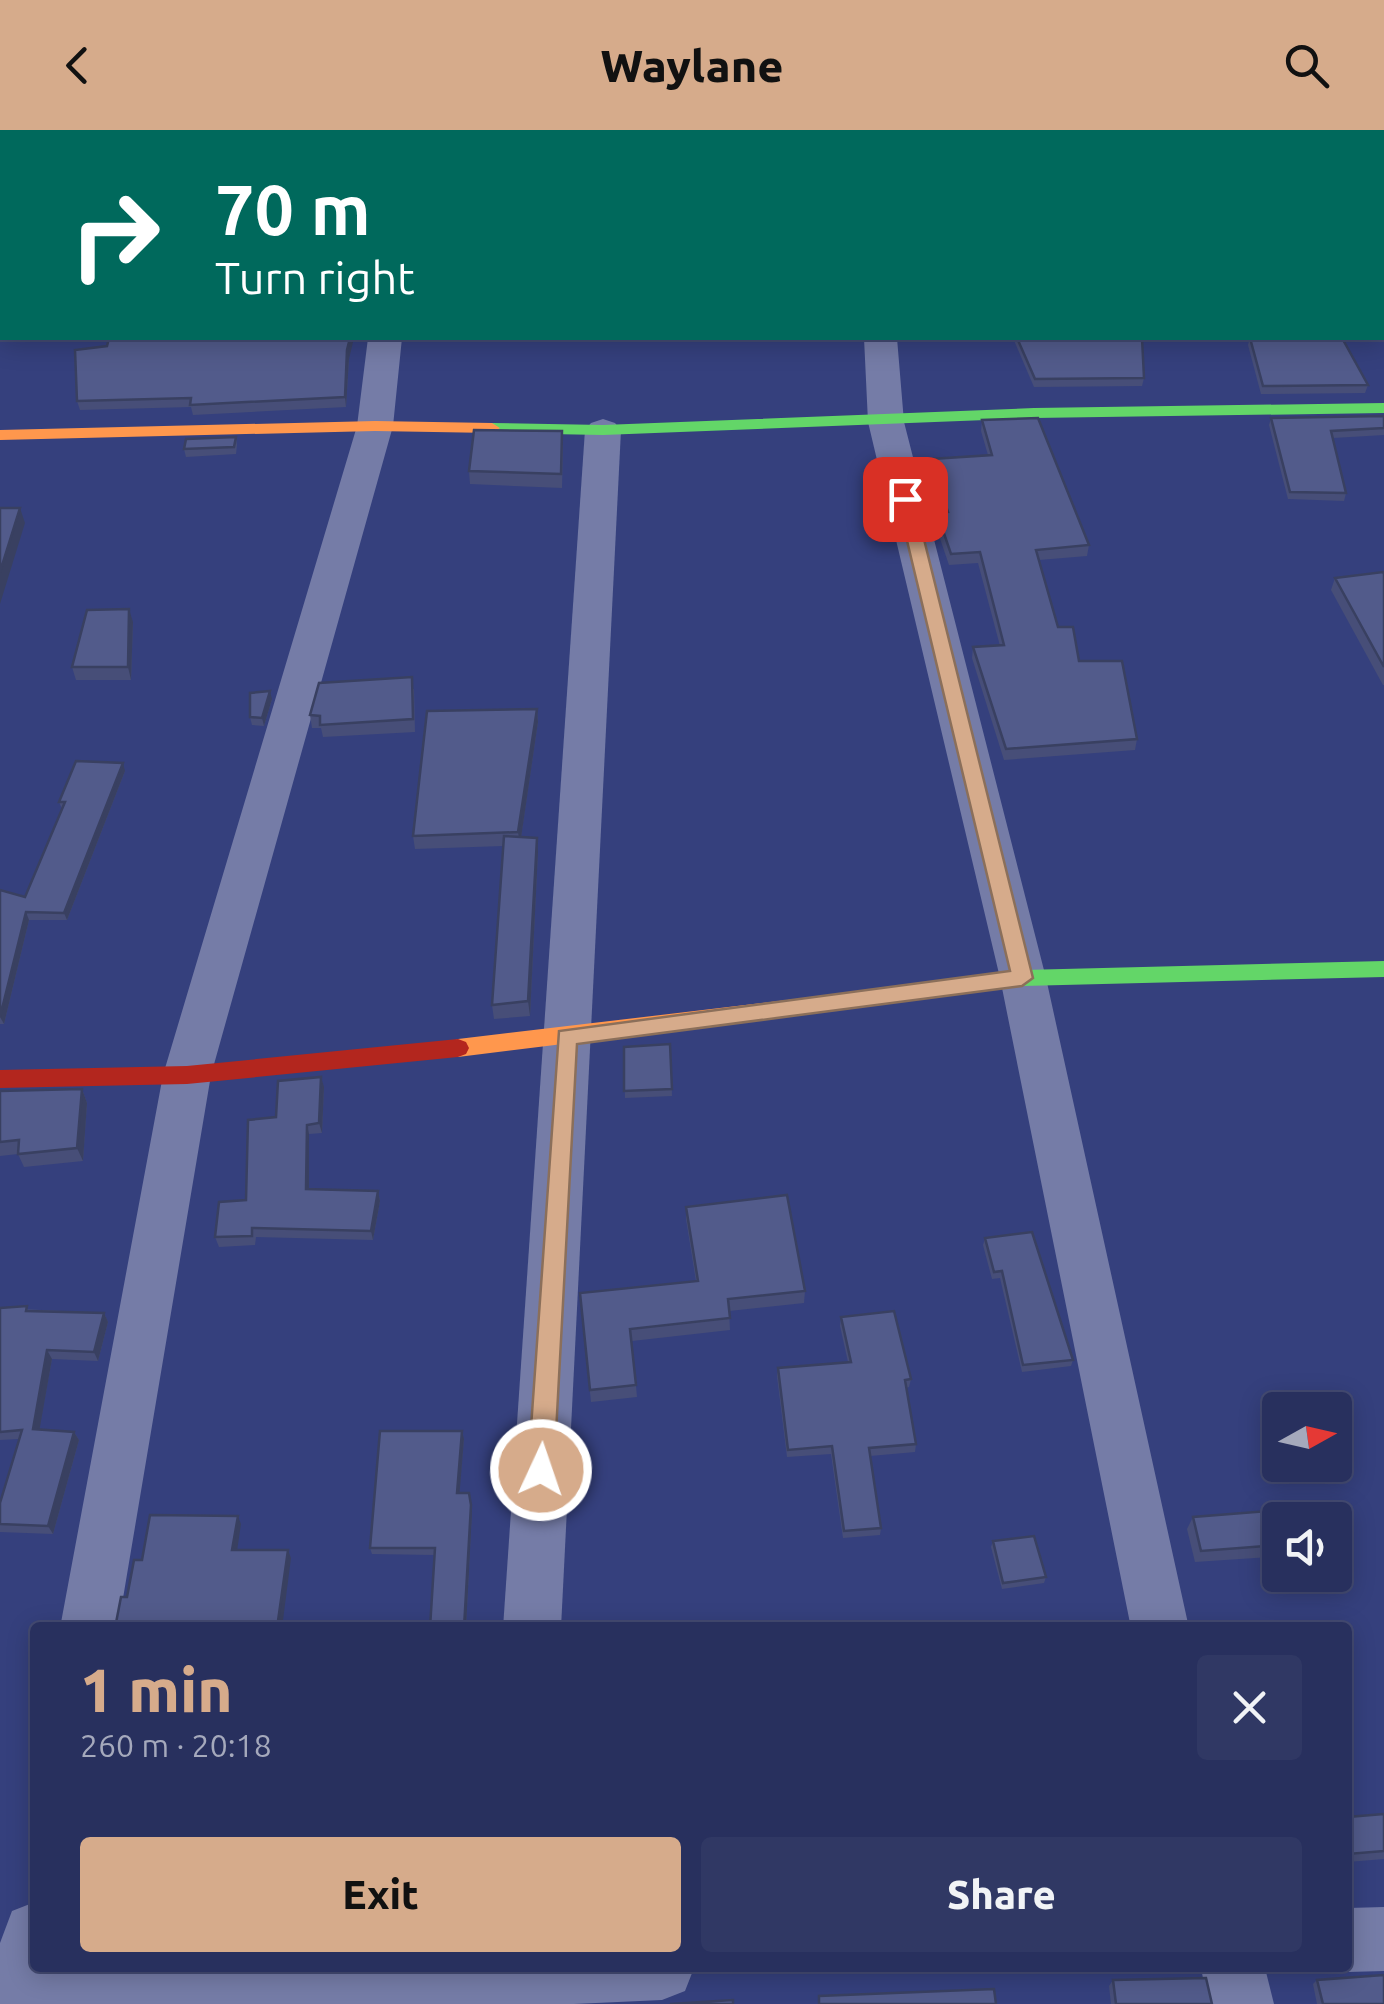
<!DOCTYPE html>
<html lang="en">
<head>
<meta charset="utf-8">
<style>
	:root { --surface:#28305e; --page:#303864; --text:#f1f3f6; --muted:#a5a9bc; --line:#444b73; --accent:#d6ab8b }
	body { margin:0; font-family:Ubuntu,sans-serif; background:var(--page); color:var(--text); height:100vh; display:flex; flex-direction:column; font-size:38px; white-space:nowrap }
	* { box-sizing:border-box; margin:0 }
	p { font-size:32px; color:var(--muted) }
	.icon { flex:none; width:55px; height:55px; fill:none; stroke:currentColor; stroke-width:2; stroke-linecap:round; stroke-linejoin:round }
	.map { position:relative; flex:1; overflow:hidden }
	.panel { position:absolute; left:30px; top:1492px; width:1322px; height:350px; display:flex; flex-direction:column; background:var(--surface); border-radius:10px; box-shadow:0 5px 25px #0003,0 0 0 2px var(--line) }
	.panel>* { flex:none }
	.hud { position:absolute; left:0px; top:0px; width:1385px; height:210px; box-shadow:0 5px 25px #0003,0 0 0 2px var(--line); background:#00695c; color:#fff; overflow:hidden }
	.needle { width:65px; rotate:82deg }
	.controls { position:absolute; left:1262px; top:1262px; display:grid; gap:20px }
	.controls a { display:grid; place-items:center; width:90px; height:90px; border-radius:10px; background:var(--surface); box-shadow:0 5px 25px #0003,0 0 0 2px var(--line); font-size:50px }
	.pin { position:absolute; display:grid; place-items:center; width:85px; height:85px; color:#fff; margin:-42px; border-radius:20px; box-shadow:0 5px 15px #0006 }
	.me { position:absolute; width:110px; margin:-55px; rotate:3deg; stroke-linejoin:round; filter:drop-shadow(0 0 8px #0008) }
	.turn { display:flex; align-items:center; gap:35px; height:210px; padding:0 50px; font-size:45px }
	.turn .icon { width:130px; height:130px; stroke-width:2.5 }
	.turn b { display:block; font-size:70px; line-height:85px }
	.round { display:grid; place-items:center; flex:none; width:105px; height:105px; border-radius:10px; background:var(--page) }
	.summary { display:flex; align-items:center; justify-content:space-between; height:170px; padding:0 50px }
	h1 { font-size:60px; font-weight:800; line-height:75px; color:var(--accent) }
	.action { display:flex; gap:20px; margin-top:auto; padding:20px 50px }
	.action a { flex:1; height:115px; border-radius:10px; background:var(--accent); color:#111; font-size:40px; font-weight:800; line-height:115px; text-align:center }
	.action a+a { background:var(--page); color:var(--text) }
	header { display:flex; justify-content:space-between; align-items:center; height:130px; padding:0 50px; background:var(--accent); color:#111; font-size:45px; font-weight:800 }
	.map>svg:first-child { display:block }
</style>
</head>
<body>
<header><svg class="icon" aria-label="back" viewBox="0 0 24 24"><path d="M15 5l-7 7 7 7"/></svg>Waylane<svg class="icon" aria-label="search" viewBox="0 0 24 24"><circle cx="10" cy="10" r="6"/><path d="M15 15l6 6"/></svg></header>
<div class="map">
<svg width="1384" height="1874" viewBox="0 0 1384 1874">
	<rect width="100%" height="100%" fill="#35407d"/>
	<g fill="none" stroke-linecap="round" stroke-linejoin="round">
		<g fill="#757ca7" fill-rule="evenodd">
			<polygon points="141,0 216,0 218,2 143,2"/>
			<polygon points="399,0 429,0 429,2 400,2"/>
			<rect x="1382" y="130" width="2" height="20"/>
			<polygon points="368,208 402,208 393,296 211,945 118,1498 60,1498 163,945 357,296"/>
			<polygon points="864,208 897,208 904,292 1046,848 1189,1498 1131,1498 1000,848 868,292"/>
			<polygon points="603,289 615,293 621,300 561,1498 503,1498 585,300 591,293"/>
			<polygon points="35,1772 35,1838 694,1838 685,1861 662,1870 574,1874 0,1874 0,1813 12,1781"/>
			<polygon points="1384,1777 1384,1841 1348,1842 1337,1838 1348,1838 1348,1778"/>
			<polygon points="1201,1838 1265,1838 1274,1874 1208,1874"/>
		</g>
		<g fill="#63d668" fill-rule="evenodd">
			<polygon points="1384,273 1384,283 1034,288 603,305 492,303 484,298 492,293 603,295 1034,278"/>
			<polygon points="1384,831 1384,847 1023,856 838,880 827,872 838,864 1023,840"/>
		</g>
		<g fill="#ff974d" fill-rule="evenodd">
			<polygon points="375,291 492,293 500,298 492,303 375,301 0,310 0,300"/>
			<polygon points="838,864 849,872 838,880 458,927 450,924 447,918 450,912 458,909"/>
		</g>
		<polygon fill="#b3261e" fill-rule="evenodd" points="458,909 466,912 469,918 466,924 458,927 187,954 0,958 0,940 187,936"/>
	</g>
	<g fill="#474e78">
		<polygon points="1013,208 1142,208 1144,248 1142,256 1034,257"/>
		<polygon points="1250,208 1368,255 1365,263 1261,264 1248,215"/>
		<polygon points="349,229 346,277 193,285 191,277 80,280 77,271"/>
		<polygon points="1384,286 1384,305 1333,308 1346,363 1344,371 1288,369 1269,295 1271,288"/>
		<polygon points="982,290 1089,415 1087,426 1039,430 1058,497 1079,531 1137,609 1135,620 1004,630 972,528 973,517 1000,516 978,433 949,435 935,394 937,383 943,383 930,340 931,329 988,325 981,301"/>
		<polygon points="236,307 237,315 236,324 186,327 184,319"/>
		<polygon points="563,315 562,358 470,354 469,341"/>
		<polygon points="1384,444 1384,555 1383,555 1331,460 1335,448"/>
		<polygon points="133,492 131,550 76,550 72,537"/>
		<polygon points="414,559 415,602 323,607 321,598 312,598 310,585"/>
		<polygon points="272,569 264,596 252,595 250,587"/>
		<polygon points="537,579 538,592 521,707 537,708 538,722 530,886 494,889 492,875 503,716 415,719 413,706"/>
		<polygon points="125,641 67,790 29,790 4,894 0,894 0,760 25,767 62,679 59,672"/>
		<polygon points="670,914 672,966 625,968 624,917"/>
		<polygon points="324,957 322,1003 309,1004 309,1059 378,1061 380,1071 373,1110 256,1107 255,1115 219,1117 215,1107 246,1070 276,987"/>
		<polygon points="82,959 87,973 83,1031 24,1037 18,1024 0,1026 0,961"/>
		<polygon points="686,1077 805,1161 804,1173 729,1181 730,1200 632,1211 637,1267 591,1272 580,1163 696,1151 686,1089"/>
		<polygon points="985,1108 1073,1230 1071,1236 1022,1242 1000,1148 992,1149 983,1115"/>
		<polygon points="0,1178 104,1183 108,1192 98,1231 52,1229 39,1300 74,1302 79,1310 53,1404 0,1402 0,1373 19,1309 0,1310"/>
		<polygon points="841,1187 911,1249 909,1257 906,1258 916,1314 915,1322 870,1326 881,1398 880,1405 843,1408 831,1324 787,1327 777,1246 778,1238 848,1232 840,1196"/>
		<polygon points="464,1309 459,1363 469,1363 472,1382 466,1498 430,1498 434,1425 372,1424 370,1418"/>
		<polygon points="1193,1387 1277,1415 1270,1427 1195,1432 1187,1399"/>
		<polygon points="993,1411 1046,1447 1044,1453 1002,1459 991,1417"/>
		<polygon points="1384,1684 1384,1729 1348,1732 1348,1687"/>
		<polygon points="1113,1850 1212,1874 1111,1874 1109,1856"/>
		<polygon points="1317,1850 1384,1874 1317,1874 1313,1854"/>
	</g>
	<g fill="#394061">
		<polygon points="350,208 354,208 349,229 346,277 345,267 347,220"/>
		<polygon points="20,378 25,393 0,474 0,442"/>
		<polygon points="129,479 133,492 131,550 128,537"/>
		<polygon points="270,561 272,569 264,596 262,588"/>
		<polygon points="537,579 538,592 520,715 518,702"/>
		<polygon points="123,633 125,641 67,790 64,783"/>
		<polygon points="537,708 538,722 530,886 528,871"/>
		<polygon points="26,782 29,790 4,894 0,887"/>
		<polygon points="321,947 324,957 322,1003 319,993"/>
		<polygon points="82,959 87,973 83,1031 77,1018"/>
		<polygon points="307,995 309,1004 309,1068 306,1059"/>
		<polygon points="378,1061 380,1071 373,1110 371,1101"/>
		<polygon points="104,1183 108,1192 98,1231 94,1222"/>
		<polygon points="47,1220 52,1229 38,1308 33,1299"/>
		<polygon points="462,1301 464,1309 459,1370 457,1363"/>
		<polygon points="74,1302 79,1310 53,1404 48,1396"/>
		<polygon points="471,1375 472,1382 466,1498 464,1498"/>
		<polygon points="238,1386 241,1394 236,1428 232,1420"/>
		<polygon points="288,1420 291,1428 282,1498 277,1498"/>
	</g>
	<g fill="#525b8b" stroke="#394061" stroke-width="2.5">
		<polygon points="109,208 350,208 347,220 345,267 190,275 191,268 77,271 75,220 107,216"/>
		<polygon points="1017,208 1142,208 1144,248 1035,249"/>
		<polygon points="1250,208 1342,208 1368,255 1263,256"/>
		<polygon points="1384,286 1384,298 1331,301 1346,363 1290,362 1271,288"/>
		<polygon points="1038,288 1089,415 1036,420 1058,497 1073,497 1079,531 1122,531 1137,609 1006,619 973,517 1004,515 980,422 951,424 937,383 948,382 931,329 992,325 982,290"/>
		<polygon points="474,300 562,301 561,344 469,341"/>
		<polygon points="236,307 234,317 184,319 186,309"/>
		<polygon points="0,378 20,378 0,442"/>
		<polygon points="1383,442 1384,444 1384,537 1335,448"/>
		<polygon points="129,479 128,537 72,537 87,480"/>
		<polygon points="412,547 413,589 320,595 320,586 310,585 319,553"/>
		<polygon points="270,561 262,588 250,587 250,563"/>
		<polygon points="537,579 518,702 413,706 427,581"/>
		<polygon points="76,631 123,633 64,783 26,782 0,887 0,760 25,767 65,672 59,672"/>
		<polygon points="504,706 537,708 528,871 492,875"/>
		<polygon points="670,914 672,959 624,961 624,917"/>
		<polygon points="321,947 319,993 307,995 306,1059 378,1061 371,1101 252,1098 252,1106 215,1107 219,1072 246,1070 248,990 276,987 278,951"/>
		<polygon points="82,959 77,1018 18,1024 19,1010 0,1012 0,961"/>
		<polygon points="787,1065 805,1161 728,1169 730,1188 630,1199 636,1255 590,1260 580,1163 698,1151 686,1077"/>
		<polygon points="1032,1102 1073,1230 1023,1235 1002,1141 994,1142 985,1108"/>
		<polygon points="27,1176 26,1181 104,1183 94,1222 47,1220 33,1299 74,1302 48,1396 0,1394 0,1373 22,1300 0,1302 0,1178"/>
		<polygon points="894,1181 911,1249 905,1250 916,1314 869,1318 881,1398 844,1401 832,1316 788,1320 778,1238 851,1232 841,1187"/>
		<polygon points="380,1301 462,1301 457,1363 469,1363 471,1375 464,1498 430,1498 435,1418 370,1418"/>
		<polygon points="1268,1381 1277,1415 1201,1421 1193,1387"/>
		<polygon points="150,1385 238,1386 232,1420 288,1420 277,1498 115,1498 121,1467 127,1467 134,1430 142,1430"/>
		<polygon points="1034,1406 1046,1447 1003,1453 993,1411"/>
		<polygon points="1384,1684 1384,1721 1348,1724 1348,1687"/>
		<polygon points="1384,1845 1384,1874 1323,1874 1317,1850"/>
		<polygon points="1206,1848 1212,1874 1116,1874 1113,1850"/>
		<polygon points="994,1859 996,1874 819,1874 819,1866"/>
		<polygon points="733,1870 733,1874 670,1874"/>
	</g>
	<polygon fill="#d6ab8b" stroke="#8b6f5a" stroke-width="2.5" points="905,364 914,369 1033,848 1022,856 577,914 554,1340 550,1349 541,1352 532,1349 528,1340 559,901 1010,841 897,369"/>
</svg>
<div class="controls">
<a><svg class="needle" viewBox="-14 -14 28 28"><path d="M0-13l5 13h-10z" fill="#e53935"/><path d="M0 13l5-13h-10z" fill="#a5a9bc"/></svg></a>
<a><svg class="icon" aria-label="sound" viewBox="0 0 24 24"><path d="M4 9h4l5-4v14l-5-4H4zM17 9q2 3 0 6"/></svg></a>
</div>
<div class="pin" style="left:905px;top:369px;background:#d93025"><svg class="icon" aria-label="arrive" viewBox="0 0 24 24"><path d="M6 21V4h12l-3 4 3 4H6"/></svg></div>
<svg class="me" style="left:541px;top:1340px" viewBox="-20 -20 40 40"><circle r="17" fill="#d6ab8b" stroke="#fff" stroke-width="3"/><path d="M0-11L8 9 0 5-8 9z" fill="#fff"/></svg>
<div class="hud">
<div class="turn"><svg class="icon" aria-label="right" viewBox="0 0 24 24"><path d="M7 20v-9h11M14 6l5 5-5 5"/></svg><div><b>70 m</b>Turn right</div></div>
</div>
<section class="panel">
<div class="summary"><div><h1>1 min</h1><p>260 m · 20:18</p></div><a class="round"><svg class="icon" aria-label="close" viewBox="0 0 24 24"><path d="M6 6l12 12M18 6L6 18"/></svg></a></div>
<div class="action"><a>Exit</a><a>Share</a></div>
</section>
</div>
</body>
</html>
